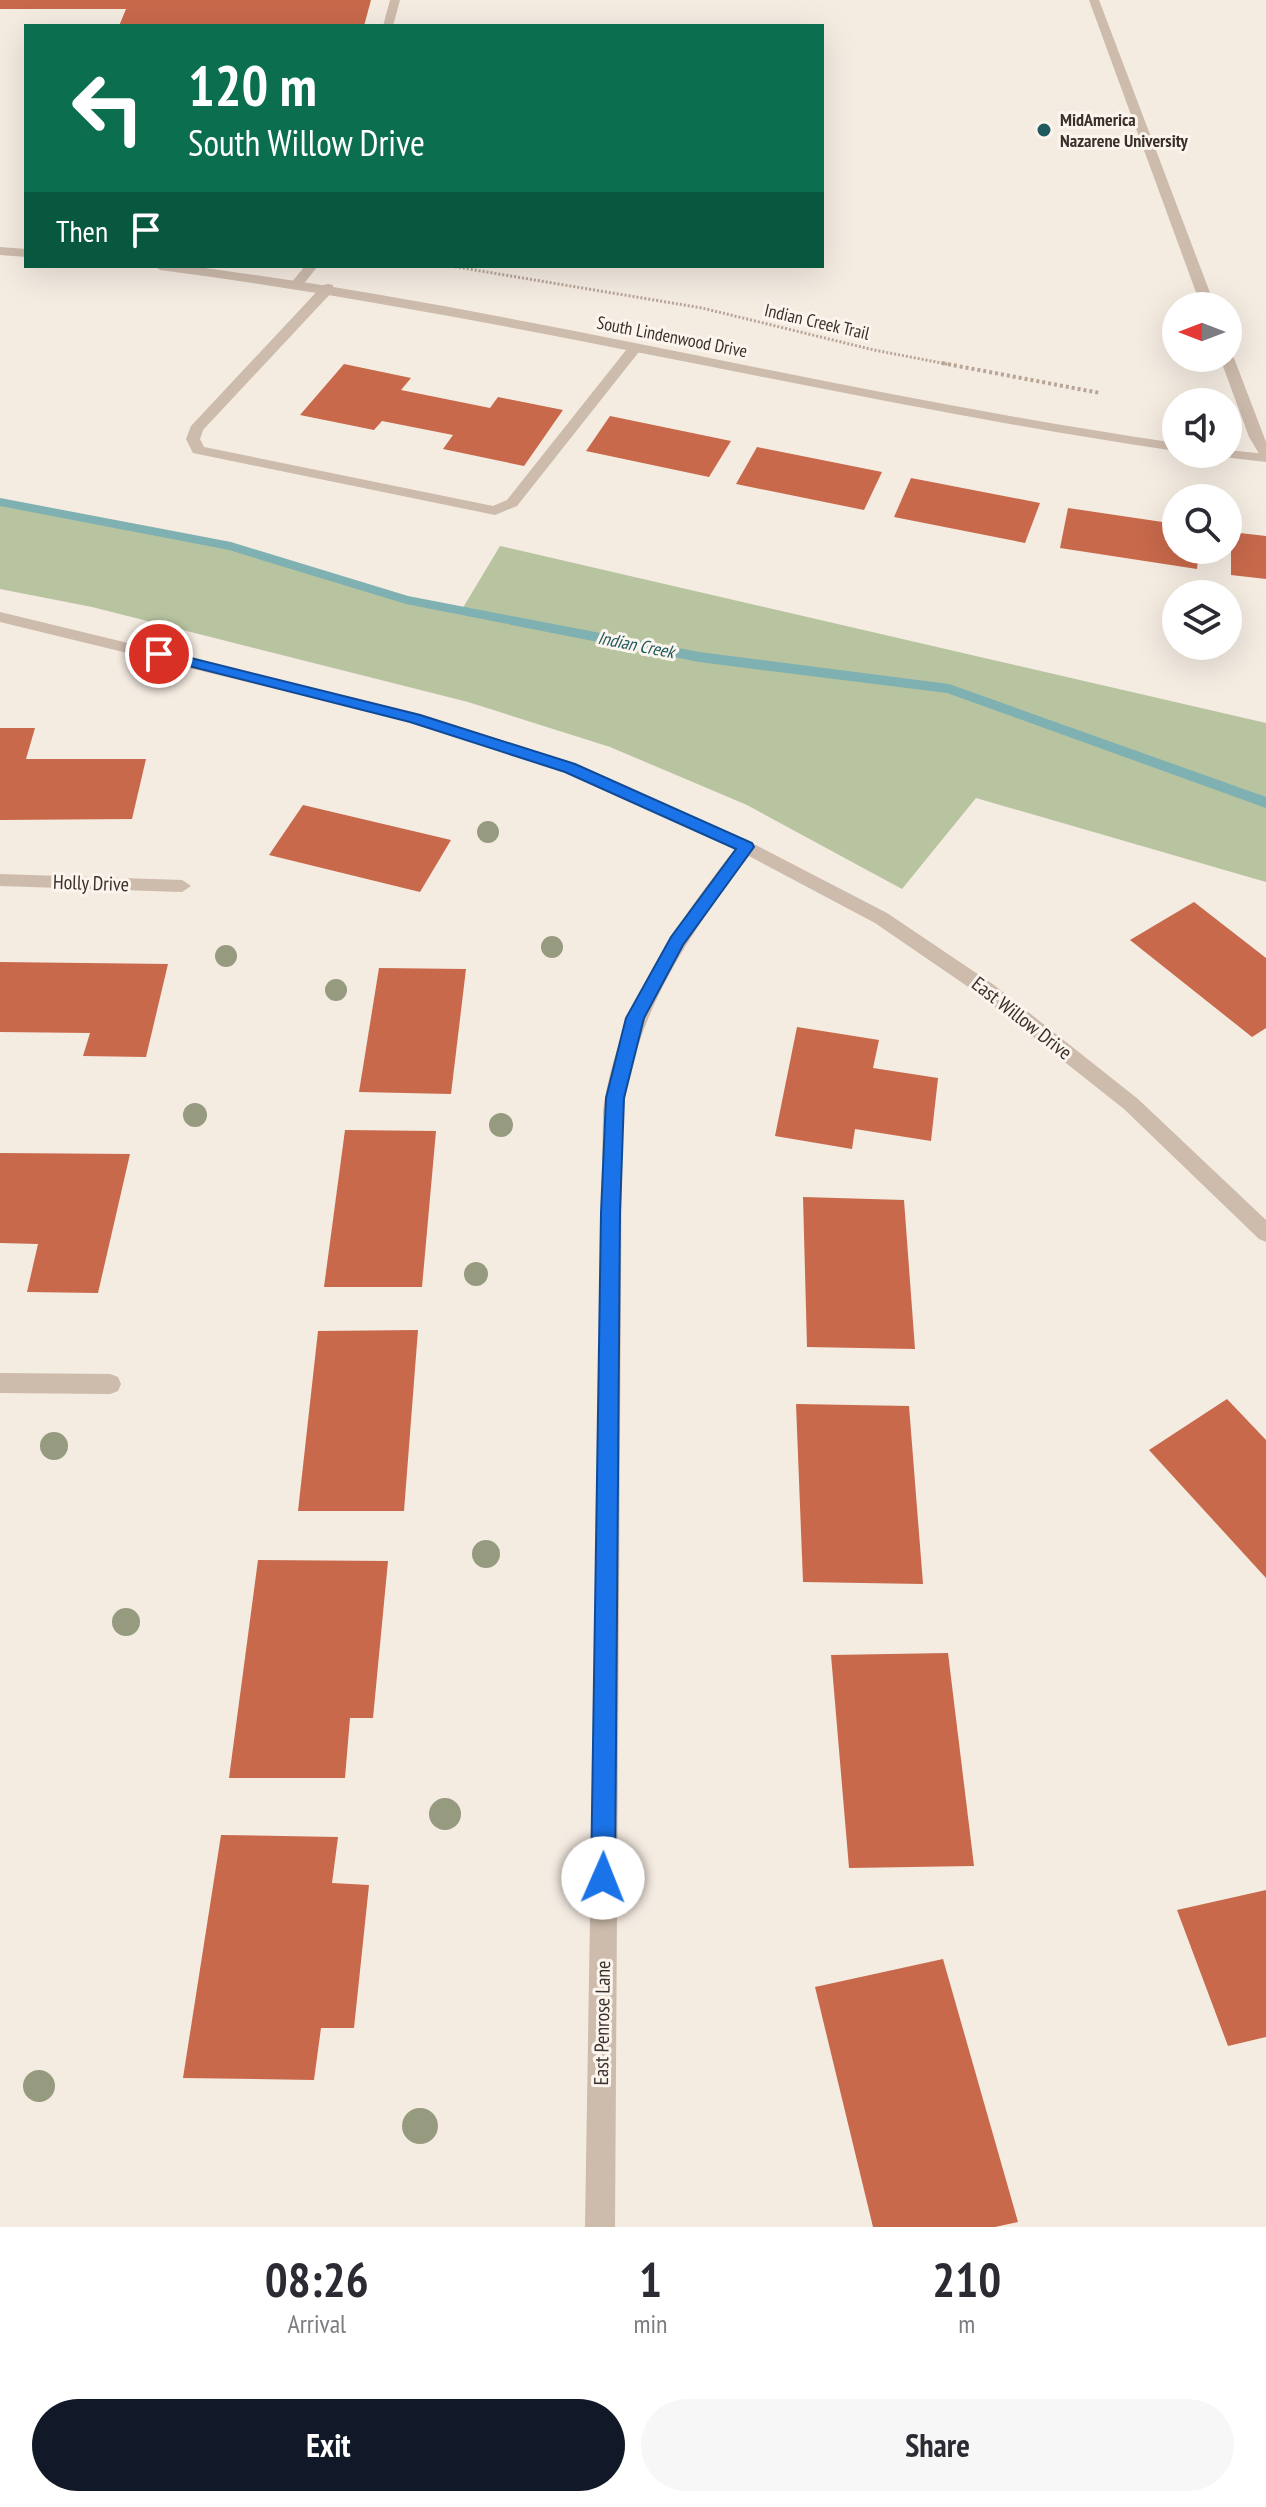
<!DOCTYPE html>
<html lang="en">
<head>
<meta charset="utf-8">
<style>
	:root { --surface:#fff; --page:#f7f7f7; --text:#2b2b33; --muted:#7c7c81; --accent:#111827 }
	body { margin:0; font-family:"PT Sans Narrow",sans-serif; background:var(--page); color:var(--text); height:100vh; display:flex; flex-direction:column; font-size:30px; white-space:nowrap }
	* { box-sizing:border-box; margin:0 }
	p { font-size:26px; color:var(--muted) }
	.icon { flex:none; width:44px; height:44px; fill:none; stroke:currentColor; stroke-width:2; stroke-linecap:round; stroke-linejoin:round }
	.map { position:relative; height:2227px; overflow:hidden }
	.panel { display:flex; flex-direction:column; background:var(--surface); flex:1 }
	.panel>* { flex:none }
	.banner { position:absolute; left:24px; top:24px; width:800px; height:244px; border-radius:0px; box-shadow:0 8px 32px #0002; background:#0b6e4f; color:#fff; overflow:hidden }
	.needle { width:52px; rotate:270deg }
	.tools { position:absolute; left:1162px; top:292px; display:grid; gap:16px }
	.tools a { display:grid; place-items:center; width:80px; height:80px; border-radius:50%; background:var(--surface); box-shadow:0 8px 32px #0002; font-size:40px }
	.pin { position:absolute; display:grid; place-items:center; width:68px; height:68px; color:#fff; margin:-34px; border:4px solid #fff; border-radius:50%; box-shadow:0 2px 8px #0007 }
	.me { position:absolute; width:88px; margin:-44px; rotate:1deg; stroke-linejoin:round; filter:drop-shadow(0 0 6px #0008) }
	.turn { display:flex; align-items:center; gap:28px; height:168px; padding:0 32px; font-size:36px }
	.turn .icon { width:104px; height:104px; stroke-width:2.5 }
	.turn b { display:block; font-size:56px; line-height:68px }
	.then { display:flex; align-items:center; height:76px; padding:0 32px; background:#0003; gap:16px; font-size:30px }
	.eta { display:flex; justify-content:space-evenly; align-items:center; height:136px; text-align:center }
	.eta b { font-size:48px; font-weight:800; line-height:56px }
	.primary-button { display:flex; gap:16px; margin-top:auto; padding:16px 32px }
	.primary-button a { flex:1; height:92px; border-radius:48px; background:var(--accent); color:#fff; font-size:32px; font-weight:800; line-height:92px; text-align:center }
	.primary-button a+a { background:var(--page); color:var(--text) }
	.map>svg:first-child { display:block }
</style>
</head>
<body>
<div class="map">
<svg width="1266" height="2227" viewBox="0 0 1266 2227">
	<rect width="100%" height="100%" fill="#f4ebe1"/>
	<polygon fill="#b8c4a0" points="0,502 231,546 406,600 461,611 500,546 1266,723 1266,882 976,798 902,889 747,805 610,747 468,702 92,607 0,589"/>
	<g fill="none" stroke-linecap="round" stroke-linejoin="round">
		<polygon fill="#7fb0b2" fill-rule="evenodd" points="0,498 231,542 408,596 699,652 949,684 1266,797 1266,808 947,693 699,662 406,604 229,550 0,506"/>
	</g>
	<g fill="#c8694b">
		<polygon points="0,0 371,0 364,26 119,26 126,9 0,9"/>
		<polygon points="344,364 411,378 401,390 490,408 498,397 563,410 524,466 443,449 453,435 382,421 374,430 300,415"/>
		<polygon points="610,416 731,441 709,477 586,451"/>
		<polygon points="757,447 882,472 864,510 736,484"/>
		<polygon points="911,478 1040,503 1025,543 894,517"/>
		<polygon points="1068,508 1176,524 1176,550 1199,550 1197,569 1060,548"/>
		<polygon points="1231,532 1266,536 1266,579 1231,575"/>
		<polygon points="0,728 35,728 26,759 146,759 132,819 0,820"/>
		<polygon points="303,805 451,840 420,892 269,855"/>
		<polygon points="1194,902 1266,958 1266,1028 1252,1037 1130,940"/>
		<polygon points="0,962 168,964 146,1057 83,1056 90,1033 0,1032"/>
		<polygon points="379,968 466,969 451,1094 359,1092"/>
		<polygon points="797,1027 879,1040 873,1068 938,1078 931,1141 855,1129 852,1149 775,1136"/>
		<polygon points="345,1130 436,1131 422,1287 324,1287"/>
		<polygon points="0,1153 130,1154 98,1293 27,1292 38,1244 0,1243"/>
		<polygon points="803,1197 904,1200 915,1349 807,1347"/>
		<polygon points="418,1330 404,1511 298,1511 318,1331"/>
		<polygon points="1227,1399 1266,1440 1266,1578 1149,1450"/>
		<polygon points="796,1404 909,1406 923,1584 803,1582"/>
		<polygon points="258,1560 388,1561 373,1718 350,1718 345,1778 229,1778"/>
		<polygon points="948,1653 974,1866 849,1868 831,1655"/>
		<polygon points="221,1835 338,1837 332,1883 369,1885 354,2028 321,2028 314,2080 183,2078"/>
		<polygon points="1266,1890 1266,2037 1228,2046 1177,1910"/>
		<polygon points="943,1959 1018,2222 995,2227 873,2227 815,1987"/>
	</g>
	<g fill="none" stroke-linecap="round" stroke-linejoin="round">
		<polyline stroke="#b9a596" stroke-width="3" stroke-dasharray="2 2" stroke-linecap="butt" points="451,266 702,308 874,350 952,365"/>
		<polyline stroke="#b9a596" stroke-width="4" stroke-dasharray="3 3" stroke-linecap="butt" points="942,363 1100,393"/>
		<g fill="#cdbbac" fill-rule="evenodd">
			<polygon points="390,0 400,0 393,26 383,26"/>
			<polygon points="1089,0 1099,0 1215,306 1201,306"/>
			<polygon points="305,266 318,266 302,286 292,286 291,283"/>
			<polygon points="328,284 333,285 333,291 203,430 200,439 204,447 493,506 507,500 630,345 642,348 517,506 495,515 193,453 186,439 191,426 323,285"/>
			<polygon points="1228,354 1234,358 1266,442 1266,458 1261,457 1249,437 1220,358 1228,358"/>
		</g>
		<g fill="#cdbbac" fill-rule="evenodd">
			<path d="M0 612 421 714 576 764 752 843 887 913 994 985 1138 1099 1266 1220V1242L1259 1239 1124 1109 980 995 875 923 749 856C687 937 630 1021 622 1125L615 2227H585L603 1111C617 1010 673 928 735 849L564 772 411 722 0 622Z"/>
			<polygon points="0,874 182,880 191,886 182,892 0,886"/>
			<polygon points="0,1373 110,1374 118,1377 121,1384 118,1391 110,1394 0,1393"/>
		</g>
		<g fill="#cdbbac" fill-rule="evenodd">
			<polygon points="0,247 26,249 26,257 0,255"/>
			<path d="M154 266H190C521 309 845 395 1176 443V451C835 401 502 314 160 270Z"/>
			<polygon points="1228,450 1266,454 1266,462 1223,457 1221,454 1228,454"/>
		</g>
	</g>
	<g fill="#969b7f">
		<circle cx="488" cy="832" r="11"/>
		<circle cx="552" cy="947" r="11"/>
		<circle cx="226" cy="956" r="11"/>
		<circle cx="336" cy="990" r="11"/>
		<circle cx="195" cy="1115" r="12"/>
		<circle cx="501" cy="1125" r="12"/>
		<circle cx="476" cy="1274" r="12"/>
		<circle cx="54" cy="1446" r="14"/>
		<circle cx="486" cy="1554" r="14"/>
		<circle cx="126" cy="1622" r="14"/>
		<circle cx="445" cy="1814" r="16"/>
		<circle cx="39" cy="2086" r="16"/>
		<circle cx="420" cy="2126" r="18"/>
	</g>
	<polygon fill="#1a73e8" stroke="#114b97" stroke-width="2" points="159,650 420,715 575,764 752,843 754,847 683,945 644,1018 624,1098 620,1213 615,1878 612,1887 603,1890 595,1887 591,1878 601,1213 606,1098 626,1018 671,937 736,849 565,772 410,722 153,657 153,651"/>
	<circle fill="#1f5a5e" stroke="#fbf5ee" stroke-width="3" cx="1044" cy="130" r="8"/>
	<g text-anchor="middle" stroke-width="6" stroke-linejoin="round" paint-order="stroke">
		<g font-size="18" font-weight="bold" fill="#3b302b" stroke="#fbf5ee" text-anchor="start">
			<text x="1060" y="126">MidAmerica<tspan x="1060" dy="21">Nazarene University</tspan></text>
		</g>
		<g font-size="18" fill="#3b302b" stroke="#fbf5ee">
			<text transform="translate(817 322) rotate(13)" y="6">Indian Creek Trail</text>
			<text transform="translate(672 337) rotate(11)" y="6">South Lindenwood Drive</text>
		</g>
		<g font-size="18" font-style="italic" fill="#1f5a5e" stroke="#fbf5ee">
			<text transform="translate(636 645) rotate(11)" y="6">Indian Creek</text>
		</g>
		<g font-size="20" fill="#3b302b" stroke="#fbf5ee">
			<text transform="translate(91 883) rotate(2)" y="7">Holly Drive</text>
			<text transform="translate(1022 1018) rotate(38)" y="7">East Willow Drive</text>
			<text transform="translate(602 2023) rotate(-89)" y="7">East Penrose Lane</text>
		</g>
	</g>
</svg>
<div class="tools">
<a><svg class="needle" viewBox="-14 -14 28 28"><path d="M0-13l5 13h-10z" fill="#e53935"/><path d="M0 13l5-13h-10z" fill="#7c7c81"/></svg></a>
<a><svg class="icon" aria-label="sound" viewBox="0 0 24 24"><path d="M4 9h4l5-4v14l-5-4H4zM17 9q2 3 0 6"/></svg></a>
<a><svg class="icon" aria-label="search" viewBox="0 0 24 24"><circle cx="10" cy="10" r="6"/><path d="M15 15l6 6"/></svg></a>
<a><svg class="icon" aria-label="layers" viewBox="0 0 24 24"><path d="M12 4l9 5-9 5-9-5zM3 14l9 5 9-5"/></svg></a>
</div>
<div class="pin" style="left:159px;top:654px;background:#d93025"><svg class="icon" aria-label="arrive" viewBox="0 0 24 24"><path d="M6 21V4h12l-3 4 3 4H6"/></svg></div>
<svg class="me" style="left:603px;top:1878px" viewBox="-20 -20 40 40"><circle r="19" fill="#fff"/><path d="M0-13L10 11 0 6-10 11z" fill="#1a73e8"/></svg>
<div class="banner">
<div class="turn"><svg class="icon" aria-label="left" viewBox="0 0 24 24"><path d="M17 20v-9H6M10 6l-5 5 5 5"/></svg><div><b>120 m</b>South Willow Drive</div></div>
<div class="then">Then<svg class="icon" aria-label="arrive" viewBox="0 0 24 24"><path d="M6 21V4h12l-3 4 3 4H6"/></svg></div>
</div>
</div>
<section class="panel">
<div class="eta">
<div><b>08:26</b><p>Arrival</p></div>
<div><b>1</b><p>min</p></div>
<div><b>210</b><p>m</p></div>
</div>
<div class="primary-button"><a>Exit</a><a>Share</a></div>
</section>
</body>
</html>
